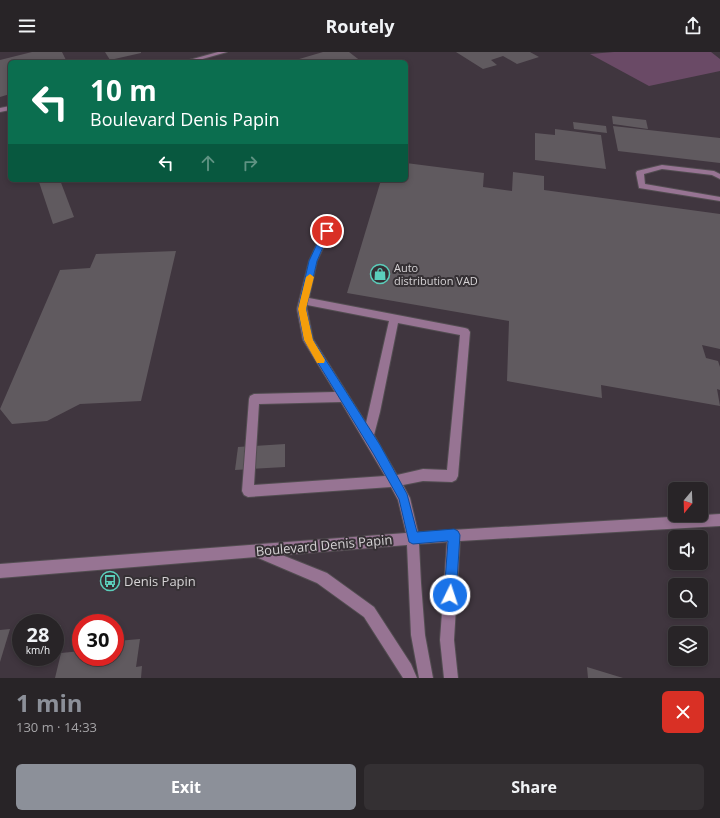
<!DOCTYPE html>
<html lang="en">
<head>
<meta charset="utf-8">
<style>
	:root { --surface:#282427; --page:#343033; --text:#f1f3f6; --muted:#a5a4a7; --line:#444144; --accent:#8c9099 }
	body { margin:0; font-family:"Open Sans",sans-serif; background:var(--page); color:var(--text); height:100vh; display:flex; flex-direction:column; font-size:15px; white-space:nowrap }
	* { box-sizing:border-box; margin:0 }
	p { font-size:13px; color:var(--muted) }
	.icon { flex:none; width:22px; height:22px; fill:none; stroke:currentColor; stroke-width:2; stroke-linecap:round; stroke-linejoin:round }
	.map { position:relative; height:626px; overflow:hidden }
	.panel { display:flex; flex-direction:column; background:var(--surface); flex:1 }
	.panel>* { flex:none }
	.banner { position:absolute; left:8px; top:8px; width:400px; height:122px; border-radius:6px; box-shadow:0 2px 6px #0003,0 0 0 1px var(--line); background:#0b6e4f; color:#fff; overflow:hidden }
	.needle { width:26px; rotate:199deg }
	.buttons { position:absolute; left:668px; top:430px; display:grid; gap:8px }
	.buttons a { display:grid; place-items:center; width:40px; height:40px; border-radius:6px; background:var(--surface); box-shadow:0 2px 6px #0003,0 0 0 1px var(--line); font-size:20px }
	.speed { position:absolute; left:12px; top:562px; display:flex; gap:8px; font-size:20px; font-weight:700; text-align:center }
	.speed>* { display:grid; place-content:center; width:52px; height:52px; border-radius:50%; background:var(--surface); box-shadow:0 2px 6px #0003,0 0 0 1px var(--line); line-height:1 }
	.speed small { font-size:10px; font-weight:400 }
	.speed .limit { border:6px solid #d22; background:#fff; color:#111 }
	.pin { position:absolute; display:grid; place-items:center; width:34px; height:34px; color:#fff; margin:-17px; border:2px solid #fff; border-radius:50%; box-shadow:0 1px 4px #0007 }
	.me { position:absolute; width:44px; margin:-22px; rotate:4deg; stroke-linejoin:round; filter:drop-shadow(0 0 3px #0008) }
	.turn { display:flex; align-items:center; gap:14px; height:84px; padding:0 16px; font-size:18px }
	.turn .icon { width:52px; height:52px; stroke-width:2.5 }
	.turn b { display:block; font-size:28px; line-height:34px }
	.lanes { display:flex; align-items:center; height:38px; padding:0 16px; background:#0003; justify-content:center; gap:20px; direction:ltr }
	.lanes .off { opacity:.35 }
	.round { display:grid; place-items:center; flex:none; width:42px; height:42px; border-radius:6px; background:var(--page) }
	.summary { display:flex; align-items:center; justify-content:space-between; height:68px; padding:0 16px }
	h1 { font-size:24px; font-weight:700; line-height:30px; color:var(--accent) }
	.button { display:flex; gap:8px; margin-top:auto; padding:8px 16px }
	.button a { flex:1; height:46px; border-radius:6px; background:var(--accent); color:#fff; font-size:16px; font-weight:700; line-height:46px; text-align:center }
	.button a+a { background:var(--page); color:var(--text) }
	header { display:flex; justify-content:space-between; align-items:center; height:52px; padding:0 16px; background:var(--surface); font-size:18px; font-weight:700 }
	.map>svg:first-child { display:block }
</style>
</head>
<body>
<header><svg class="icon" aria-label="menu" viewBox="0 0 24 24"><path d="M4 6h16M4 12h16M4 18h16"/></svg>Routely<svg class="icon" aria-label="share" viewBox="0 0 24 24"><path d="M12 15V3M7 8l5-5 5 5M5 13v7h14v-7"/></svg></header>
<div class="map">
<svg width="720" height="626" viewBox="0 0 720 626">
	<rect width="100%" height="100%" fill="#353034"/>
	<path fill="#40363f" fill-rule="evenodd" d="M0 0H720V626H0ZM10 10H406V128H10ZM675 437H701V463H675ZM675 485H701V511H675ZM675 533H701V559H675ZM21 571H55V605H21ZM81 571H115V605H81ZM675 581H701V607H675Z"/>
	<polygon fill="#6a4a66" points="614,0 711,0 720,7 720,19 649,34 590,2"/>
	<g fill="#605a5f">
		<polygon points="32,0 62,0 67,10 10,10 10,42 0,45 0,8"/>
		<polygon points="105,0 141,0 141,1 110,8"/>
		<polygon points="323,0 349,0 362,10 289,10"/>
		<polygon points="456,0 530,0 539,5 517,12 503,4 491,8 497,13 483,17"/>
		<polygon points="612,64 646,68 648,77 613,72"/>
		<polygon points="573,70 606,74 607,81 574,77"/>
		<polygon points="613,74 720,86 720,111 618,99"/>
		<polygon points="555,77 601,83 606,117 535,108 535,81 555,83"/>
		<polygon points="406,111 484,121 483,135 512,139 513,120 544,124 544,138 720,162 720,297 702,293 706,306 718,309 720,315 720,338 717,337 720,354 601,333 602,346 507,329 509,269 347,241 381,128 406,128"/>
		<polygon points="45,128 60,128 74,165 53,172 39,130"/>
		<polygon points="176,199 141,349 80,352 47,369 12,372 0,357 60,218 90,216 96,202"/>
		<polygon points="285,392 285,415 235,418 238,395"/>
		<polygon points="55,573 61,573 55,593"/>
		<polygon points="10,577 0,610 0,578"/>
		<polygon points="140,587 136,615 142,614 141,626 55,626 61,601 81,599 81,605 102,605 101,611 113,610 117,589"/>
		<polygon points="587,615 623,626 588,626"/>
	</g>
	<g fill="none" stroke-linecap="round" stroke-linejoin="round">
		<g stroke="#524d51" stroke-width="2">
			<g id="minor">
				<polygon points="218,0 227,0 192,10 182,10"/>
				<polygon points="10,54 10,58 0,60 0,56"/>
				<polygon points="662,113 714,119 720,122 720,127 712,123 662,117 644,122 645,132 720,145 720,149 639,136 636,121 637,119"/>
				<path d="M327 176 331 179 317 209 309 246 465 276 468 277 470 280 458 424 456 428 452 430 423 429 403 433 410 446 418 480 720 462V474L460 489 454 588 458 626H444L440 588 447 490 419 492 421 531 425 583 433 626H419L411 583 407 493 282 503 327 521 374 555 411 612 417 626H403L364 565 317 531 256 505 0 526V512L406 481 398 448 391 435 248 445 244 443 242 439 249 347 250 344 254 342 335 340 303 288 297 257 309 209 323 179ZM307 253 389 269 366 371 313 287 307 257ZM398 271 460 283 447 418 423 417 397 423 374 383 380 360ZM341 350 385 424 254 433 259 352Z"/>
			</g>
		</g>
		<use href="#minor" fill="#977493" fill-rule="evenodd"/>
	</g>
	<polygon fill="#1a73e8" stroke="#114b97" points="327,177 330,179 317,209 306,257 313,288 380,393 407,442 417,480 454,477 458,479 460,483 456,543 455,547 450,549 446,547 444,543 448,489 413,492 409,490 399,447 373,401 304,288 298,257 309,209 323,179"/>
	<polygon fill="#f59e0b" points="310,222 314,225 306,257 313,288 325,308 324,311 317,311 304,288 298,257 306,225"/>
	<defs>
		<g id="shop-ring" transform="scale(1)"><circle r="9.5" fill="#353034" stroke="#5bcebb" stroke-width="1.5"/><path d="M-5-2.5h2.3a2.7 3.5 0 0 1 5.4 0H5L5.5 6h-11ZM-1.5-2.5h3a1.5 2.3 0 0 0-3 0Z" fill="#5bcebb"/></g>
		<g id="bus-ring" transform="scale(1)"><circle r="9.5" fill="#353034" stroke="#5bcebb" stroke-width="1.5"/><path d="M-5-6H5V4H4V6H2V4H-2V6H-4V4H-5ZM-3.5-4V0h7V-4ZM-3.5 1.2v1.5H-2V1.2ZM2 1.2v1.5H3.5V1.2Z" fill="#5bcebb"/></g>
	</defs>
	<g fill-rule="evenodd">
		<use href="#shop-ring" x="380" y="222"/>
		<use href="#bus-ring" x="110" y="529"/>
	</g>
	<g text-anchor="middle" stroke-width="4" stroke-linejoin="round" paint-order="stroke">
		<g font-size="11" fill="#d6d3d5" stroke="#353034" text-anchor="start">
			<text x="394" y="220">Auto<tspan x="394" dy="13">distribution VAD</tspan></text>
		</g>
		<g font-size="13" fill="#d6d3d5" stroke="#353034">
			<text transform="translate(324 493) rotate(-5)" y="5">Boulevard Denis Papin</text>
		</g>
		<g font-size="13" fill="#d6d3d5" stroke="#353034" text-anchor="start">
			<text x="124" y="534">Denis Papin</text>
		</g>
	</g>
</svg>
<div class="buttons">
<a><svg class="needle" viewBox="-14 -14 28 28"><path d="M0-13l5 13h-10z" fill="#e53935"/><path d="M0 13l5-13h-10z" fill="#a5a4a7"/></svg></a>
<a><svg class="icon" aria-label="sound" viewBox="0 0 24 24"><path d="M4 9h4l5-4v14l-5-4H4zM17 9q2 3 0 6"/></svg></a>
<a><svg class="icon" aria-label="search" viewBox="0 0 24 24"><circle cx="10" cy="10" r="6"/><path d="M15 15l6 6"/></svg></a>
<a><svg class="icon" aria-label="layers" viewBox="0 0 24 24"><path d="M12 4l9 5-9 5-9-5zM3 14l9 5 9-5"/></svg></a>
</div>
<div class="speed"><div>28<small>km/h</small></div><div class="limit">30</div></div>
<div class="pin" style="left:327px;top:179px;background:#d93025"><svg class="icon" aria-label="arrive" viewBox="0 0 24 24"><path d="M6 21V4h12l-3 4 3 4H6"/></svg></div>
<svg class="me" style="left:450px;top:543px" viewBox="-20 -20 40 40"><circle r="17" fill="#1a73e8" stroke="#fff" stroke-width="3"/><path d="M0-11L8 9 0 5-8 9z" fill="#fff"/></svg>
<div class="banner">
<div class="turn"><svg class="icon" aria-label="left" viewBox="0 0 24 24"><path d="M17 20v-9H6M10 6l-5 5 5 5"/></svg><div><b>10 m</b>Boulevard Denis Papin</div></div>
<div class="lanes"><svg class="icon" aria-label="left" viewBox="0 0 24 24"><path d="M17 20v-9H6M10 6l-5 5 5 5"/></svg><svg class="icon off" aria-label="ahead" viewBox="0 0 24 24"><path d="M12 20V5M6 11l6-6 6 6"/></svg><svg class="icon off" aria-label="right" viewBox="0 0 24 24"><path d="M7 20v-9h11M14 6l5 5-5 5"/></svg></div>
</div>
</div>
<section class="panel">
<div class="summary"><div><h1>1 min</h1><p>130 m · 14:33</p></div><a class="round" style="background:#d93025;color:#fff"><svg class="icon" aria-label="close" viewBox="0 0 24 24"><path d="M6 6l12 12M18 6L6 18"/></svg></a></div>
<div class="button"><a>Exit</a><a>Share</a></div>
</section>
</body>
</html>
